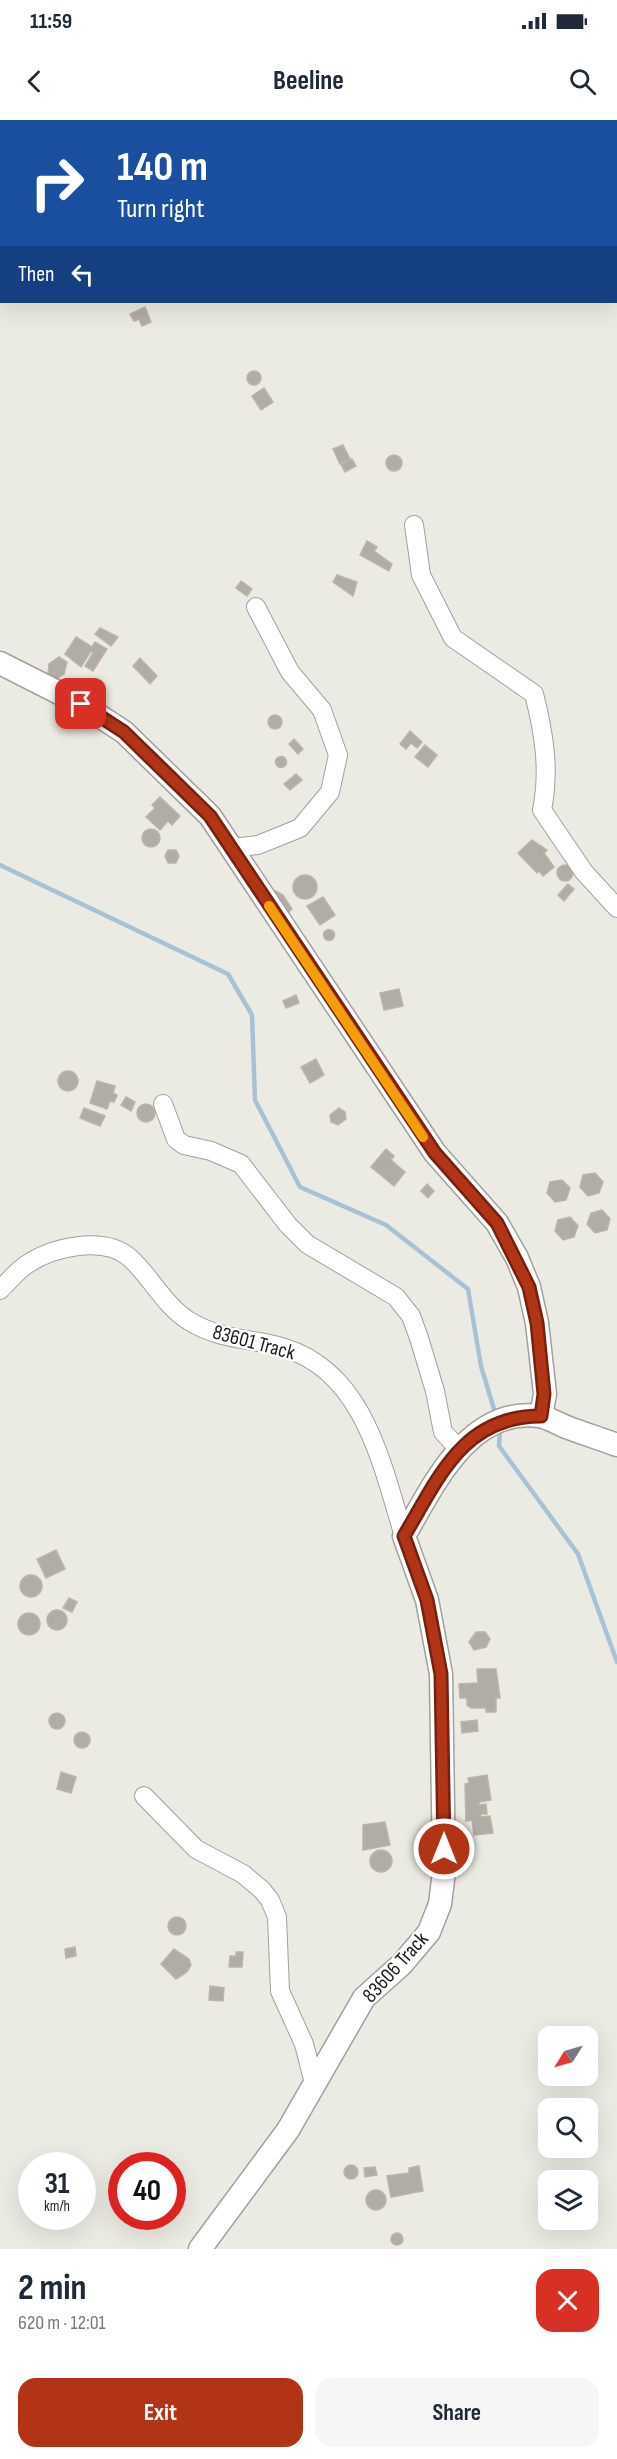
<!DOCTYPE html>
<html lang="en">
<head>
<meta charset="utf-8">
<style>
	:root { --surface:#fff; --page:#f6f6f7; --text:#1f2937; --muted:#747a83; --accent:#b23416 }
	body { margin:0; font-family:"Sofia Sans Condensed",sans-serif; background:var(--page); color:var(--text); height:100vh; display:flex; flex-direction:column; font-size:22px; white-space:nowrap }
	* { box-sizing:border-box; margin:0 }
	p { font-size:20px; color:var(--muted) }
	.icon { flex:none; width:33px; height:33px; fill:none; stroke:currentColor; stroke-width:2; stroke-linecap:round; stroke-linejoin:round }
	.map { position:relative; height:2129px; overflow:hidden }
	.side { display:flex; flex-direction:column; background:var(--surface); flex:1 }
	.side>* { flex:none }
	.hud { position:absolute; left:0px; top:0px; width:618px; height:183px; box-shadow:0 6px 24px #0002; background:#1a4fa0; color:#fff; overflow:hidden }
	.needle { width:39px; rotate:233deg }
	.controls { position:absolute; left:538px; top:1906px; display:grid; gap:12px }
	.controls a { display:grid; place-items:center; width:60px; height:60px; border-radius:12px; background:var(--surface); box-shadow:0 6px 24px #0002; font-size:30px }
	.speed { position:absolute; left:18px; top:2032px; display:flex; gap:12px; font-size:30px; font-weight:700; text-align:center }
	.speed>* { display:grid; place-content:center; width:78px; height:78px; border-radius:50%; background:var(--surface); box-shadow:0 6px 24px #0002; line-height:1 }
	.speed small { font-size:15px; font-weight:400 }
	.speed .limit { border:9px solid #d22; background:#fff; color:#111 }
	.pin { position:absolute; display:grid; place-items:center; width:51px; height:51px; color:#fff; margin:-26px; border-radius:12px; box-shadow:0 3px 9px #0006 }
	.me { position:absolute; width:66px; margin:-33px; rotate:0deg; stroke-linejoin:round; filter:drop-shadow(0 0 4px #0008) }
	.turn { display:flex; align-items:center; gap:21px; height:126px; padding:0 18px; font-size:27px }
	.turn .icon { width:78px; height:78px; stroke-width:2.5 }
	.turn b { display:block; font-size:42px; line-height:51px }
	.then { display:flex; align-items:center; height:57px; padding:0 18px; background:#0003; gap:12px; font-size:22px }
	.round { display:grid; place-items:center; flex:none; width:63px; height:63px; border-radius:18px; background:var(--page) }
	.overview { display:flex; align-items:center; justify-content:space-between; height:102px; padding:0 18px }
	h1 { font-size:36px; font-weight:700; line-height:45px }
	.action { display:flex; gap:12px; margin-top:auto; padding:12px 18px }
	.action a { flex:1; height:69px; border-radius:18px; background:var(--accent); color:#fff; font-size:24px; font-weight:700; line-height:69px; text-align:center }
	.action a+a { background:var(--page); color:var(--text) }
	.status { display:flex; justify-content:space-between; align-items:center; height:42px; padding:0 30px; background:var(--surface); direction:ltr }
	.status svg { height:16px; fill:currentColor }
	header { display:flex; justify-content:space-between; align-items:center; height:78px; padding:0 18px; background:var(--surface); font-size:27px; font-weight:700 }
	.map>svg:first-child { display:block }
</style>
</head>
<body>
<div class="status"><b>11:59</b><svg viewBox="0 0 49 12"><path d="M0 12V9h3v3zM5 12V6h3v6zM10 12V3h3v9zM15 12V0h3v12zM26 1h20v11H26zM47 4h2v5h-2z"/></svg></div>
<header><svg class="icon" aria-label="back" viewBox="0 0 24 24"><path d="M15 5l-7 7 7 7"/></svg>Beeline<svg class="icon" aria-label="search" viewBox="0 0 24 24"><circle cx="10" cy="10" r="6"/><path d="M15 15l6 6"/></svg></header>
<div class="map">
<svg width="617" height="2129" viewBox="0 0 617 2129">
	<rect width="100%" height="100%" fill="#ecebe3"/>
	<g fill="none" stroke-linecap="round" stroke-linejoin="round">
		<g stroke="#a8c2d5" stroke-width="4.5">
			<polyline points="0,745 228,854 252,895 255,980 300,1067 386,1105 468,1169 481,1246 496,1296"/>
			<polyline points="500,1310 499,1326 578,1434 617,1542"/>
		</g>
	</g>
	<g fill="#b1ada6" stroke="#bcb4a7" stroke-width="1.5">
		<polygon points="145,187 151,202 142,206 139,199 134,201 130,194"/>
		<circle cx="254" cy="258" r="7"/>
		<polygon points="264,268 273,282 261,290 252,276"/>
		<polygon points="343,325 350,339 340,344 333,329"/>
		<circle cx="394" cy="343" r="8"/>
		<polygon points="352,339 356,346 345,352 341,344"/>
		<polygon points="367,421 377,427 374,431 392,444 389,451 360,435"/>
		<polygon points="337,455 357,462 353,476 333,462"/>
		<polygon points="241,461 252,469 247,476 236,468"/>
		<polygon points="100,508 118,517 111,526 95,514"/>
		<polygon points="76,517 92,527 95,522 107,529 93,551 85,546 93,533 91,531 81,547 65,534"/>
		<polygon points="59,537 67,542 64,554 56,559 48,554 49,544"/>
		<polygon points="140,538 157,556 150,564 133,546"/>
		<circle cx="275" cy="602" r="7"/>
		<polygon points="410,611 422,622 417,628 411,623 406,629 400,624"/>
		<polygon points="294,619 303,629 298,634 289,624"/>
		<polygon points="425,625 437,635 428,647 415,637"/>
		<circle cx="281" cy="642" r="5.5"/>
		<polygon points="296,654 302,660 290,670 284,664"/>
		<polygon points="160,677 180,696 172,705 168,701 160,710 146,697 155,688 152,685"/>
		<circle cx="151" cy="718" r="9"/>
		<polygon points="532,720 547,730 544,733 554,747 543,756 539,751 537,753 518,733"/>
		<polygon points="168,730 176,730 179,736 176,743 168,743 165,736"/>
		<circle cx="565" cy="753" r="8"/>
		<circle cx="305" cy="767" r="12"/>
		<polygon points="568,764 574,769 564,781 558,775"/>
		<polygon points="276,771 283,775 292,789 282,797 272,772"/>
		<polygon points="323,777 335,795 320,805 307,786"/>
		<circle cx="329" cy="815" r="5.5"/>
		<polygon points="399,869 403,886 384,890 380,873"/>
		<polygon points="296,875 299,883 286,888 283,881"/>
		<polygon points="316,939 324,955 310,963 301,947"/>
		<circle cx="68" cy="961" r="10"/>
		<polygon points="97,961 115,966 113,973 117,975 114,982 110,981 107,989 90,983"/>
		<polygon points="126,977 135,982 131,991 121,985"/>
		<circle cx="146" cy="993" r="9"/>
		<polygon points="84,988 105,996 100,1006 80,998"/>
		<polygon points="339,988 345,992 346,999 338,1005 331,1002 330,995"/>
		<polygon points="386,1029 394,1036 391,1040 405,1052 394,1066 371,1047"/>
		<polygon points="595,1053 603,1062 599,1073 588,1076 580,1067 583,1055"/>
		<polygon points="562,1060 570,1068 566,1080 555,1082 547,1073 550,1062"/>
		<polygon points="427,1064 434,1071 428,1078 421,1071"/>
		<polygon points="602,1090 610,1099 607,1110 595,1113 587,1104 591,1093"/>
		<polygon points="570,1097 578,1106 574,1117 563,1120 555,1111 558,1100"/>
		<polygon points="56,1430 65,1449 46,1458 37,1439"/>
		<circle cx="31" cy="1466" r="11"/>
		<polygon points="69,1478 77,1482 72,1492 63,1488"/>
		<circle cx="57" cy="1500" r="10"/>
		<circle cx="29" cy="1504" r="11"/>
		<polygon points="476,1512 485,1512 490,1519 486,1527 474,1530 469,1522"/>
		<polygon points="477,1549 496,1549 500,1578 496,1578 496,1592 486,1592 486,1588 471,1588 467,1585 467,1578 460,1578 459,1564 478,1563"/>
		<circle cx="57" cy="1601" r="8"/>
		<polygon points="477,1600 478,1611 462,1613 461,1602"/>
		<circle cx="82" cy="1620" r="8"/>
		<polygon points="61,1652 76,1657 71,1673 57,1669"/>
		<polygon points="487,1655 491,1680 479,1682 479,1685 486,1684 487,1694 481,1694 481,1697 490,1696 493,1713 474,1715 472,1700 466,1701 465,1664 469,1663 468,1658"/>
		<polygon points="385,1702 390,1725 363,1730 363,1705"/>
		<circle cx="381" cy="1741" r="11"/>
		<circle cx="177" cy="1806" r="9"/>
		<polygon points="75,1827 76,1836 66,1838 65,1829"/>
		<polygon points="174,1829 189,1839 191,1845 187,1852 176,1859 161,1844"/>
		<polygon points="236,1832 243,1832 242,1847 229,1847 230,1836 236,1836"/>
		<polygon points="210,1866 224,1868 223,1881 209,1880"/>
		<circle cx="351" cy="2052" r="7"/>
		<polygon points="419,2046 423,2071 391,2077 387,2056 409,2053 409,2048"/>
		<polygon points="375,2047 377,2055 365,2057 364,2048"/>
		<circle cx="376" cy="2080" r="10"/>
		<circle cx="397" cy="2119" r="6"/>
	</g>
	<g fill="none" stroke-linecap="round" stroke-linejoin="round">
		<g stroke="#a0a0a0" stroke-width="20">
			<g id="minor">
				<polyline points="296,0 298,2"/>
				<polyline points="142,2 144,0"/>
				<polyline points="0,73 2,72"/>
				<path d="M414 405 421 455 453 518 534 574C544 613 550 650 542 690L584 752 617 788"/>
				<polyline points="231,728 258,725 300,708 330,672 338,635 322,590 290,552 256,487"/>
				<polyline points="163,984 176,1019 184,1025 211,1031 241,1044 288,1105 307,1124 396,1177 411,1196 419,1218 435,1271 443,1312 459,1329"/>
				<path d="M0 1170C8 1162 17 1151 26 1145 52 1127 104 1115 130 1138 151 1157 164 1185 189 1201 222 1221 252 1218 285 1228 365 1253 382 1346 404 1416"/>
				<polyline points="144,1676 196,1729 243,1754 262,1770 270,1780 277,1797 280,1871 304,1924 315,1967"/>
			</g>
		</g>
		<g stroke="#a0a0a0" stroke-width="25">
			<g id="tertiary">
				<polyline points="0,543 81,584 124,612 210,696 435,1033 497,1103 517,1138 529,1167 537,1203 545,1274 541,1296"/>
				<path d="M200 2129 288 2010 364 1878 402 1844 429 1812 440 1784 444 1752 441 1554 427 1480 404 1416C433 1366 469 1286 540 1296 549 1298 560 1305 569 1308 585 1314 601 1319 617 1325"/>
			</g>
		</g>
		<use href="#minor" stroke="#fff" stroke-width="18"/>
		<use href="#tertiary" stroke="#fff" stroke-width="22"/>
	</g>
	<g fill="none" stroke-linecap="round" stroke-linejoin="round">
		<g stroke="#74220e" stroke-width="15">
			<path id="route" d="M81 584 124 612 210 696 435 1033 497 1103 529 1167 537 1203 544 1274 541 1296C463 1296 439 1357 404 1416L427 1480 441 1554 444 1729"/>
		</g>
		<use href="#route" stroke="#b23416" stroke-width="10"/>
		<polyline stroke="#f59e0b" stroke-width="10" points="269,786 423,1017"/>
	</g>
	<g text-anchor="middle" stroke-width="4.5" stroke-linejoin="round" paint-order="stroke">
		<g font-size="21" fill="#1c1c1c" stroke="#fff">
			<text transform="translate(254 1222) rotate(15)" y="7">83601 Track</text>
			<text transform="translate(395 1847) rotate(-48)" y="7">83606 Track</text>
		</g>
	</g>
</svg>
<div class="controls">
<a><svg class="needle" viewBox="-14 -14 28 28"><path d="M0-13l5 13h-10z" fill="#e53935"/><path d="M0 13l5-13h-10z" fill="#747a83"/></svg></a>
<a><svg class="icon" aria-label="search" viewBox="0 0 24 24"><circle cx="10" cy="10" r="6"/><path d="M15 15l6 6"/></svg></a>
<a><svg class="icon" aria-label="layers" viewBox="0 0 24 24"><path d="M12 4l9 5-9 5-9-5zM3 14l9 5 9-5"/></svg></a>
</div>
<div class="speed"><div>31<small>km/h</small></div><div class="limit">40</div></div>
<div class="pin" style="left:81px;top:584px;background:#d93025"><svg class="icon" aria-label="arrive" viewBox="0 0 24 24"><path d="M6 21V4h12l-3 4 3 4H6"/></svg></div>
<svg class="me" style="left:444px;top:1729px" viewBox="-20 -20 40 40"><circle r="17" fill="#b23416" stroke="#fff" stroke-width="3"/><path d="M0-11L8 9 0 5-8 9z" fill="#fff"/></svg>
<div class="hud">
<div class="turn"><svg class="icon" aria-label="right" viewBox="0 0 24 24"><path d="M7 20v-9h11M14 6l5 5-5 5"/></svg><div><b>140 m</b>Turn right</div></div>
<div class="then">Then<svg class="icon" aria-label="left" viewBox="0 0 24 24"><path d="M17 20v-9H6M10 6l-5 5 5 5"/></svg></div>
</div>
</div>
<section class="side">
<div class="overview"><div><h1>2 min</h1><p>620 m · 12:01</p></div><a class="round" style="background:#d93025;color:#fff"><svg class="icon" aria-label="close" viewBox="0 0 24 24"><path d="M6 6l12 12M18 6L6 18"/></svg></a></div>
<div class="action"><a>Exit</a><a>Share</a></div>
</section>
</body>
</html>
